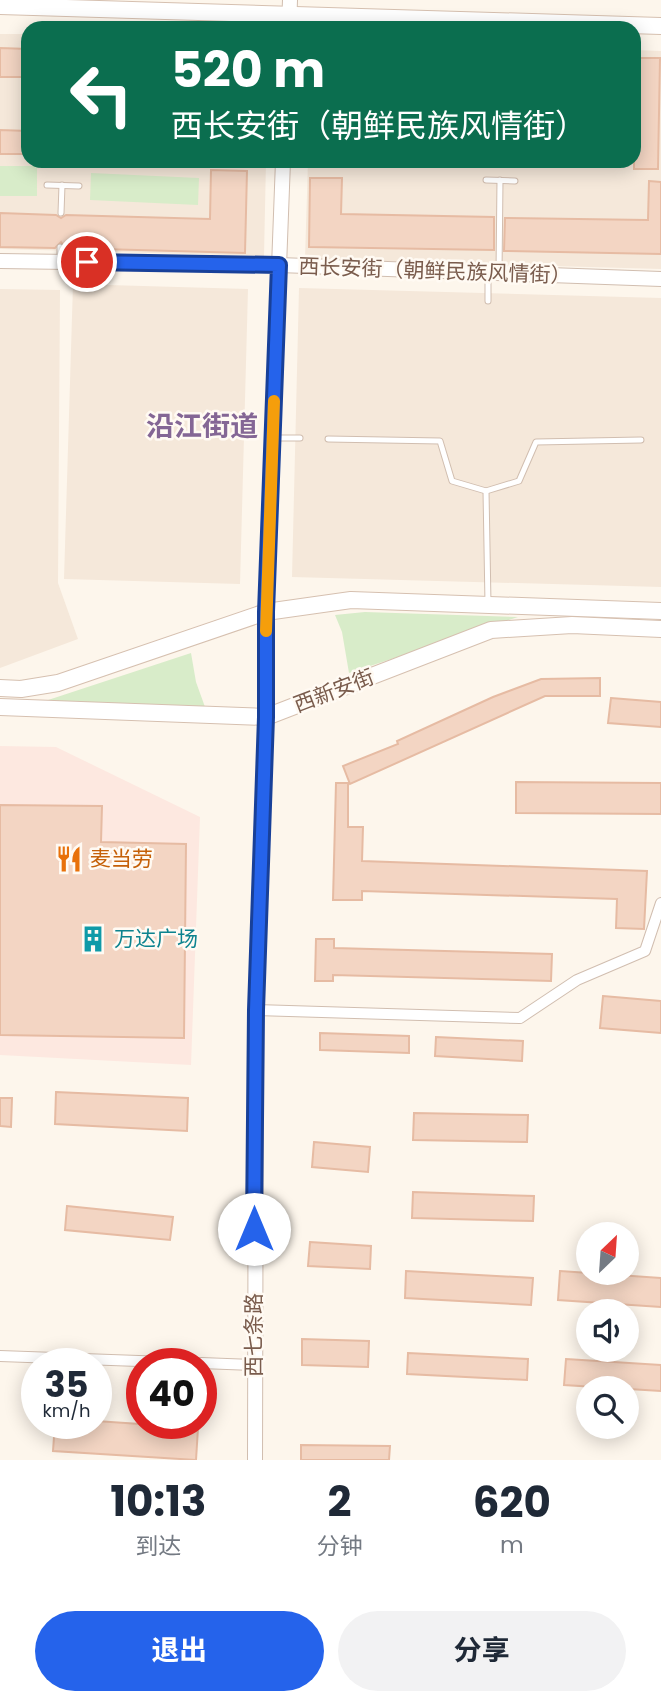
<!DOCTYPE html>
<html lang="zh">
<head>
<meta charset="utf-8">
<style>
	:root { --surface:#fff; --page:#f2f2f3; --text:#1f2937; --muted:#747a83; --accent:#2563eb }
	body { margin:0; font-family:Poppins,"Noto Sans SC",sans-serif; background:var(--page); color:var(--text); height:100vh; display:flex; flex-direction:column; font-size:26px; white-space:nowrap }
	* { box-sizing:border-box; margin:0 }
	p { font-size:23px; color:var(--muted) }
	.icon { flex:none; width:38px; height:38px; fill:none; stroke:currentColor; stroke-width:2; stroke-linecap:round; stroke-linejoin:round }
	.map { position:relative; height:1460px; overflow:hidden }
	.drawer { display:flex; flex-direction:column; background:var(--surface); flex:1 }
	.drawer>* { flex:none }
	.guide { position:absolute; left:21px; top:21px; width:620px; height:147px; border-radius:21px; box-shadow:0 4px 18px #0003; background:#0b6e4f; color:#fff; overflow:hidden }
	.needle { width:46px; rotate:25deg }
	.tools { position:absolute; left:576px; top:1222px; display:grid; gap:14px }
	.tools a { display:grid; place-items:center; width:63px; height:63px; border-radius:50%; background:var(--surface); box-shadow:0 4px 18px #0003; font-size:35px }
	.speed { position:absolute; left:21px; top:1348px; display:flex; gap:14px; font-size:35px; font-weight:700; text-align:center }
	.speed>* { display:grid; place-content:center; width:91px; height:91px; border-radius:50%; background:var(--surface); box-shadow:0 4px 18px #0003; line-height:1 }
	.speed small { font-size:18px; font-weight:400 }
	.speed .limit { border:10px solid #d22; background:#fff; color:#111 }
	.pin { position:absolute; display:grid; place-items:center; width:60px; height:60px; color:#fff; margin:-30px; border:4px solid #fff; border-radius:50%; box-shadow:0 2px 7px #0007 }
	.me { position:absolute; width:77px; margin:-38px; rotate:0deg; stroke-linejoin:round; filter:drop-shadow(0 0 5px #0008) }
	.turn { display:flex; align-items:center; gap:24px; height:147px; padding:0 35px; font-size:32px }
	.turn .icon { width:91px; height:91px; stroke-width:2.5 }
	.turn b { display:block; font-size:49px; line-height:60px }
	.eta { display:flex; justify-content:space-evenly; align-items:center; height:119px; text-align:center }
	.eta b { font-size:42px; font-weight:700; line-height:49px }
	.action { display:flex; gap:14px; margin-top:auto; padding:14px 35px }
	.action a { flex:1; height:80px; border-radius:42px; background:var(--accent); color:#fff; font-size:28px; font-weight:700; line-height:80px; text-align:center }
	.action a+a { background:var(--page); color:var(--text) }
	.map>svg:first-child { display:block }
</style>
</head>
<body>
<div class="map">
<svg width="661" height="1460" viewBox="0 0 661 1460">
	<rect width="100%" height="100%" fill="#fdf6ec"/>
	<g fill="#f5e8da">
		<polygon points="0,34 28,34 28,161 266,161 264,256 0,249"/>
		<polygon points="634,50 661,51 661,269 305,259 308,161 634,161"/>
		<polygon points="73,284 248,289 240,584 64,579"/>
		<polygon points="299,288 661,298 661,587 292,577"/>
		<polygon points="0,289 60,290 58,583 78,639 0,668"/>
	</g>
	<polygon fill="#fde8e0" points="0,746 56,747 200,817 191,1065 0,1055"/>
	<g fill="#d8ecc9">
		<rect x="0" y="166" width="37" height="30"/>
		<polygon points="91,173 199,178 198,205 90,200"/>
		<polygon points="365,612 518,617 349,673 342,632 335,615"/>
		<polygon points="191,653 196,682 205,707 42,702"/>
	</g>
	<g fill="#f3d5c3" stroke="#e6bba3" stroke-width="2">
		<polygon points="0,48 28,49 28,77 0,77"/>
		<polygon points="634,58 660,58 658,169 634,169"/>
		<polygon points="0,130 28,131 28,154 0,154"/>
		<polygon points="211,170 247,171 245,253 65,248 61,242 55,248 0,247 0,213 56,215 61,218 66,215 210,219"/>
		<polygon points="310,178 342,178 341,214 494,217 494,250 309,247"/>
		<polygon points="649,181 661,182 661,254 504,251 505,218 648,220"/>
		<polygon points="600,678 600,696 545,696 350,784 343,766 398,744 397,741 493,697 541,679"/>
		<polygon points="611,698 661,702 661,727 608,723"/>
		<polygon points="516,782 661,783 661,814 516,813"/>
		<polygon points="336,783 348,783 348,827 363,827 362,861 647,871 644,929 616,928 617,899 362,891 362,900 333,900"/>
		<polygon points="0,805 102,806 101,842 186,844 184,1038 0,1035"/>
		<polygon points="316,939 334,939 334,948 552,954 551,981 333,975 333,981 315,981"/>
		<polygon points="603,996 661,1001 661,1033 600,1028"/>
		<polygon points="320,1033 409,1036 409,1053 320,1050"/>
		<polygon points="436,1037 523,1041 522,1061 435,1056"/>
		<polygon points="56,1092 188,1098 187,1131 55,1124"/>
		<polygon points="0,1098 12,1098 11,1127 0,1126"/>
		<polygon points="414,1113 528,1115 527,1142 413,1140"/>
		<polygon points="314,1142 370,1147 368,1172 312,1167"/>
		<polygon points="413,1192 534,1196 533,1221 412,1218"/>
		<polygon points="67,1206 173,1217 170,1240 65,1230"/>
		<polygon points="310,1242 371,1246 370,1269 308,1266"/>
		<polygon points="406,1271 533,1278 531,1305 405,1298"/>
		<polygon points="560,1271 661,1278 661,1307 558,1300"/>
		<polygon points="302,1339 369,1341 368,1367 302,1365"/>
		<polygon points="408,1353 528,1359 527,1380 407,1374"/>
		<polygon points="566,1359 661,1365 661,1391 564,1385"/>
		<polygon points="96,1421 198,1428 196,1460 53,1451 55,1423"/>
		<polygon points="301,1445 390,1446 389,1460 301,1460"/>
	</g>
	<g fill="none" stroke-linecap="round" stroke-linejoin="round">
		<g stroke="#d1beb0" stroke-width="7">
			<g id="service">
				<polyline points="486,180 515,181"/>
				<polyline points="47,185 79,186"/>
				<polyline points="61,213 62,185"/>
				<polyline points="60,262 60,247"/>
				<polyline points="499,272 500,180"/>
				<polyline points="488,301 488,273"/>
				<polyline points="275,438 300,438"/>
				<polyline points="328,439 440,441 452,481 486,491 519,481 536,442 641,440"/>
				<polyline points="486,491 488,603"/>
			</g>
		</g>
		<g stroke="#d1beb0" stroke-width="12">
			<g id="minor">
				<polyline points="256,1010 520,1018 577,980 645,951 661,903"/>
				<polyline points="0,1356 194,1363"/>
				<polyline points="201,1363 253,1365"/>
			</g>
		</g>
		<g stroke="#d1beb0" stroke-width="16">
			<g id="tertiary">
				<polyline points="289,28 290,0"/>
				<polyline points="0,261 279,265 661,279"/>
				<polyline points="255,1460 256,1010 266,717 266,612 283,161"/>
			</g>
		</g>
		<g stroke="#d6c0b0" stroke-width="18">
			<g id="secondary">
				<polyline points="0,6 661,26"/>
				<polyline points="0,688 21,689 58,683 266,612 351,600 661,611"/>
				<polyline points="0,707 266,717 491,630 572,625 661,629"/>
			</g>
		</g>
		<use href="#service" stroke="#fff" stroke-width="5"/>
		<use href="#minor" stroke="#fff" stroke-width="10"/>
		<use href="#tertiary" stroke="#fff" stroke-width="14"/>
		<use href="#secondary" stroke="#fff" stroke-width="16"/>
	</g>
	<g fill="none" stroke-linecap="round" stroke-linejoin="round">
		<g stroke="#184099" stroke-width="18">
			<polyline id="route" points="87,262 279,265 266,612 266,717 256,1010 254,1229"/>
		</g>
		<use href="#route" stroke="#2563eb" stroke-width="12"/>
		<polyline stroke="#f59e0b" stroke-width="12" points="266,631 274,401"/>
	</g>
	<defs>
		<g id="restaurant-bare" transform="scale(2.1)"><path d="M-5-6h1v4h1v-4h1v4h1v-4h1v5L-1.5 .5V6h-2V.5L-5-1ZM5-6V6H3V1.5H1.5Q1.5-4 5-6Z" fill="#e8710a" stroke="#fffaf3" stroke-width="2.5" paint-order="stroke"/></g>
		<g id="building-bare" transform="scale(2.1)"><path d="M-4-6H4V6H1V3H-1V6H-4ZM-2.5-4.3h1.7v1.8h-1.7ZM.8-4.3h1.7v1.8H.8ZM-2.5-1h1.7V.8h-1.7ZM.8-1h1.7V.8H.8Z" fill="#0f9aa8" stroke="#fffaf3" stroke-width="2.5" paint-order="stroke"/></g>
	</defs>
	<g fill-rule="evenodd">
		<use href="#restaurant-bare" x="69" y="859"/>
		<use href="#building-bare" x="93" y="939"/>
	</g>
	<g text-anchor="middle" stroke-width="5" stroke-linejoin="round" paint-order="stroke">
		<g font-size="21" fill="#7a5c4d" stroke="#fffaf3">
			<text transform="translate(435 271) rotate(2)" y="7">西长安街（朝鲜民族风情街）</text>
			<text transform="translate(334 691) rotate(-21)" y="7">西新安街</text>
			<text transform="translate(254 1335) rotate(-90)" y="7">西七条路</text>
		</g>
		<g font-size="21" fill="#c56008" stroke="#fffaf3" text-anchor="start">
			<text x="90" y="866">麦当劳</text>
		</g>
		<g font-size="21" fill="#0d838f" stroke="#fffaf3" text-anchor="start">
			<text x="114" y="946">万达广场</text>
		</g>
		<g font-size="28" font-weight="bold" fill="#846695" stroke="#fffaf3">
			<text x="202" y="436">沿江街道</text>
		</g>
	</g>
</svg>
<div class="tools">
<a><svg class="needle" viewBox="-14 -14 28 28"><path d="M0-13l5 13h-10z" fill="#e53935"/><path d="M0 13l5-13h-10z" fill="#747a83"/></svg></a>
<a><svg class="icon" aria-label="sound" viewBox="0 0 24 24"><path d="M4 9h4l5-4v14l-5-4H4zM17 9q2 3 0 6"/></svg></a>
<a><svg class="icon" aria-label="search" viewBox="0 0 24 24"><circle cx="10" cy="10" r="6"/><path d="M15 15l6 6"/></svg></a>
</div>
<div class="speed"><div>35<small>km/h</small></div><div class="limit">40</div></div>
<div class="pin" style="left:87px;top:262px;background:#d93025"><svg class="icon" aria-label="arrive" viewBox="0 0 24 24"><path d="M6 21V4h12l-3 4 3 4H6"/></svg></div>
<svg class="me" style="left:254px;top:1229px" viewBox="-20 -20 40 40"><circle r="19" fill="#fff"/><path d="M0-13L10 11 0 6-10 11z" fill="#2563eb"/></svg>
<div class="guide">
<div class="turn"><svg class="icon" aria-label="left" viewBox="0 0 24 24"><path d="M17 20v-9H6M10 6l-5 5 5 5"/></svg><div><b>520 m</b>西长安街（朝鲜民族风情街）</div></div>
</div>
</div>
<section class="drawer">
<div class="eta">
<div><b>10:13</b><p>到达</p></div>
<div><b>2</b><p>分钟</p></div>
<div><b>620</b><p>m</p></div>
</div>
<div class="action"><a>退出</a><a>分享</a></div>
</section>
</body>
</html>
